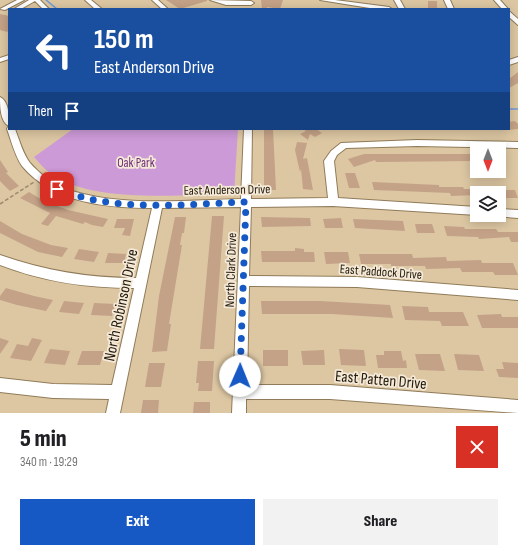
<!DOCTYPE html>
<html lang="en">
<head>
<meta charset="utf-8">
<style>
	:root { --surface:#fff; --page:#f2f2f2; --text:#202124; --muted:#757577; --accent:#1659c4 }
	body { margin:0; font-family:"Sofia Sans Condensed",sans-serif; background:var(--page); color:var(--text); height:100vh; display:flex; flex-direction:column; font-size:15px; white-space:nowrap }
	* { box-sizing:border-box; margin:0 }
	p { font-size:13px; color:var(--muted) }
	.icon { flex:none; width:22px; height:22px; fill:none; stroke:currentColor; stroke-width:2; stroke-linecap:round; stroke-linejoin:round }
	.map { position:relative; height:413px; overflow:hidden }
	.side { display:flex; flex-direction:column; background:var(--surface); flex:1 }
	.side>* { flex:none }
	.hud { position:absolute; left:8px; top:8px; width:502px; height:122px; border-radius:0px; box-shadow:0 2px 10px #0003; background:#1a4fa0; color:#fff; overflow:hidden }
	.needle { width:26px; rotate:180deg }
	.fabs { position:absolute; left:470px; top:142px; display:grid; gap:8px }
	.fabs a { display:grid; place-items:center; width:36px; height:36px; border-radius:0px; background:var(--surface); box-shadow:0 2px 10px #0003; font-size:20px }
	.pin { position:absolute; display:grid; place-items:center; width:34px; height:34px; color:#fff; margin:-17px; border-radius:8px; box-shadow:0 2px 6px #0006 }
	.me { position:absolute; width:44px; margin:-22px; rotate:1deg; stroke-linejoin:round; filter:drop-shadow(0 0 3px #0008) }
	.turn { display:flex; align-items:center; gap:14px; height:84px; padding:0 20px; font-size:18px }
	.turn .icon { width:52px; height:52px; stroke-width:2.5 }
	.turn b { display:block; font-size:28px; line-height:34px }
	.then { display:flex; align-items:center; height:38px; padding:0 20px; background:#0003; gap:8px; font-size:15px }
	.round { display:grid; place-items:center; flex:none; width:42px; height:42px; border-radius:0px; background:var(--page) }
	.head { display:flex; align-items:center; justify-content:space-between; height:68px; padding:0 20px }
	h1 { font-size:24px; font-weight:800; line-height:30px }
	.cta { display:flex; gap:8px; margin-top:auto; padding:8px 20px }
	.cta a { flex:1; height:46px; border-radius:0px; background:var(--accent); color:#fff; font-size:16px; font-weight:800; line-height:46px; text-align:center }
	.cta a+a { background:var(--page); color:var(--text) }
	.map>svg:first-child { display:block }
</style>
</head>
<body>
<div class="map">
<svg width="518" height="413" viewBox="0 0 518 413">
	<rect width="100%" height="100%" fill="#ddc7a3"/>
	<path fill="#cd9ad8" d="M73 129H238L234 194C184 194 90 205 49 172 43 168 39 162 34 157Z"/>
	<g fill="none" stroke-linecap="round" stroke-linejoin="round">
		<g stroke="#7198d9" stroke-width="1.5">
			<polyline points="46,0 57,9"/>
			<polyline points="509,109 518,109"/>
		</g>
	</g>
	<g fill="#c4a287">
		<polygon points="166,0 207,0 207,1 180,9"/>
		<polygon points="261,0 283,0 280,9 267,7 267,9 262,9"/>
		<rect x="428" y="1" width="9" height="8"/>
		<polygon points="0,14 9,16 9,30 7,32 0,30"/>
		<polygon points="518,72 518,83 509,88 509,79"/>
		<polygon points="515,121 518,124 518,129 509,130 509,122"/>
		<polygon points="264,129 273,129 276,190 264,190"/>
		<polygon points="303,129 316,129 322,133 315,137 310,134 308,140 300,134 306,131"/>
		<polygon points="297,142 307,143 303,159 307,158 313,190 303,189 301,169 300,172 295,150"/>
		<polygon points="364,154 477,154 477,161 376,162 375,160 354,167 348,159"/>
		<polygon points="0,160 8,172 6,173 19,186 10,191 0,181"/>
		<polygon points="345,173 355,173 360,188 349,188"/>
		<polygon points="372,182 439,185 439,187 463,187 464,189 477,189 477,195 451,196 450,193 374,190"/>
		<polygon points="496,190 515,190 518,198 501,198"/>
		<polygon points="29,192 44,201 68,210 108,219 103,227 92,225 85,222 83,224 56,216 48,226 41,224 50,213 20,198"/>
		<polygon points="212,216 224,216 214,349 200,349"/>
		<polygon points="175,217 186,217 184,233 182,233 180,245 182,245 169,324 171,324 167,351 152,352 159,296"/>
		<polygon points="261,217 310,218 311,226 262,227"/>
		<polygon points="341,218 343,228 325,228 323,219"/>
		<polygon points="117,219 134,219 130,236 122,235 125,228 114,228"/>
		<polygon points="353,219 403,221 405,231 355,228"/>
		<polygon points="0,221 22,234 51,245 68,248 62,257 38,252 0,233"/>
		<polygon points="415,224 432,224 435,233 417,233"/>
		<polygon points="444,226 464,227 465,229 496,229 498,232 518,232 518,242 511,242 509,237 479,239 478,237 447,236"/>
		<polygon points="295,248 304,249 304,252 314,252 315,262 262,262 261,251 295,251"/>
		<polygon points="79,249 99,252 94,262 74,259"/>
		<polygon points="324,252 348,252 350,263 326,264"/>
		<polygon points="108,253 126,254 124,263 105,263"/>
		<polygon points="359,254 412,254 413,258 446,257 447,261 481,260 482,263 513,263 518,275 495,275 493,272 462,272 460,268 426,269 425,266 391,266 391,264 361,264"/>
		<polygon points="6,288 34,296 53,300 46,311 17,305 0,300 0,296"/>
		<polygon points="64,301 84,303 79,314 59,312"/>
		<polygon points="261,301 320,301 390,305 393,318 332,314 262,314"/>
		<polygon points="94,303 115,304 112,316 91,315"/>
		<polygon points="402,306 428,307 429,312 463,312 469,326 442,326 440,321 405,320"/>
		<polygon points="501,314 502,317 518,317 518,328 482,328 477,315"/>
		<polygon points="0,338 9,341 0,354"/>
		<polygon points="32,338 42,340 31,361 10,358 17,344 28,346"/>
		<polygon points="50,349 70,351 65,365 44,363"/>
		<polygon points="339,349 364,350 366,366 341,365"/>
		<rect x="263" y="350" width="25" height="16"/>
		<polygon points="324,350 325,365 303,365 301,351"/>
		<polygon points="82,351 104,351 100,365 77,365"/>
		<polygon points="384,351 401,351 403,361 406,360 407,368 378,368 376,355 384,355"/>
		<polygon points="415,354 440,354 445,371 419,370"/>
		<polygon points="454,354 479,355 484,371 458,370"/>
		<polygon points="198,361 214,361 212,391 198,391 199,383 196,383"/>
		<polygon points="502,362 518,363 518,378 499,377 496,369 504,369"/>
		<polygon points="149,363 165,363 161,387 145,387"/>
		<polygon points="143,400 159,400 158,413 141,413"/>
		<polygon points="194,402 210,402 210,413 193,413"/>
	</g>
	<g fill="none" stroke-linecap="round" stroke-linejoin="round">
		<g stroke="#907b59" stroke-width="2">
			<g id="minor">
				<polygon points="17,0 24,0 5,10 0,9"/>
				<polygon points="29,0 40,0 49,9 43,9 35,1 21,9 14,9"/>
				<polygon points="85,0 91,0 102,9 95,9"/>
				<polygon points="152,0 158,0 168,9 162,9"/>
				<polygon points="210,0 251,1 254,3 251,5 226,5"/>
				<polygon points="320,0 335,0 389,7 392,9 376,9"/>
				<polygon points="394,0 400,0 405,9 399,9"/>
				<polygon points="444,0 450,0 454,9 448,9"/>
				<polygon points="494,0 500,0 508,9 502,9"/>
				<polygon points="509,11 518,19 518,25 509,17"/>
				<polygon points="9,55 9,59 0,62 0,58"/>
				<polygon points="518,57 518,62 509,65 509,60"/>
				<path d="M0 97C9 101 9 117 9 126 0 122 0 105 0 97Z"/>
				<path d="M8 127 9 129H15C19 139 23 154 30 163 38 172 50 182 61 187 112 208 187 200 241 199L244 129H252L251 199 328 198 324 161 331 151 341 143 417 140 518 142V148L417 146 346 148 337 155 334 161 338 198 477 207V215L333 206 251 207 249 276 357 277 518 290V300L357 287 249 286 247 385H330L518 400V413L330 399H246V413H232L241 207 162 208 120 413H106L109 399 53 398 0 392V378L53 384 112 385 134 288C87 288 44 282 0 265V255C45 271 89 278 136 278L152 208C107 208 53 203 22 166 15 156 11 140 7 129Z"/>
				<polygon points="499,209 518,210 518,218 495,216 499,215"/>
			</g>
		</g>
		<polyline stroke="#9b8a6d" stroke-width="1.5" stroke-dasharray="4 2" stroke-linecap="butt" points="0,204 34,182"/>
		<use href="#minor" fill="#fff" fill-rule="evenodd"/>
	</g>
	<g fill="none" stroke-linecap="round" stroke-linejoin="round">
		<path stroke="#1659c4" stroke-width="7" stroke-dasharray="0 12.6" d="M57 189C117 213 184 204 246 202L240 376"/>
	</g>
	<g text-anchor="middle" stroke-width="3.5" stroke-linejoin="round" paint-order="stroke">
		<g font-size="13" fill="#6d2e7a" stroke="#f5e9d7">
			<text x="136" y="167">Oak Park</text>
		</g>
		<g font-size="13" fill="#21190b" stroke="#f5e9d7">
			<text transform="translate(227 189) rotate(-1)" y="5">East Anderson Drive</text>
			<text transform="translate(230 270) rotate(-88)" y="5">North Clark Drive</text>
			<text transform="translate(381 271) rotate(4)" y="5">East Paddock Drive</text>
		</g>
		<g font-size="16" fill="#21190b" stroke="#f5e9d7">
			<text transform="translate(120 305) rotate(-78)" y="6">North Robinson Drive</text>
			<text transform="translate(381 379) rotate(5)" y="6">East Patten Drive</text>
		</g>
	</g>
</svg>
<div class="fabs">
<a><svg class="needle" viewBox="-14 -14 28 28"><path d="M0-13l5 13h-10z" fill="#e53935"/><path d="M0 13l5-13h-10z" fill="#757577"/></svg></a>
<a><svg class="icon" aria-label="layers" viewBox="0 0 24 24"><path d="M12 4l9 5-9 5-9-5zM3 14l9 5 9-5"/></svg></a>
</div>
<div class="pin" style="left:57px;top:189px;background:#d93025"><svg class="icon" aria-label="arrive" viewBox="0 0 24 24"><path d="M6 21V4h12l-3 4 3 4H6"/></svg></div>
<svg class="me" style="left:240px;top:376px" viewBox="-20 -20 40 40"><circle r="19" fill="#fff"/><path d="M0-13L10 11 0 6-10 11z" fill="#1659c4"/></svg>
<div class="hud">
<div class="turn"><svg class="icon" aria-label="left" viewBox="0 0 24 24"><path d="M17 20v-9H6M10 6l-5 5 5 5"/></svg><div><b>150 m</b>East Anderson Drive</div></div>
<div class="then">Then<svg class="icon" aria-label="arrive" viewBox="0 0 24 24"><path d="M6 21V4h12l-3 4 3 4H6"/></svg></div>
</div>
</div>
<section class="side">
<div class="head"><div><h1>5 min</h1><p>340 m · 19:29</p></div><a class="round" style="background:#d93025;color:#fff"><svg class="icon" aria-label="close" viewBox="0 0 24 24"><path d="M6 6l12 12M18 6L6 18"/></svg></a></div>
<div class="cta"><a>Exit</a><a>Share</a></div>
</section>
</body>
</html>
